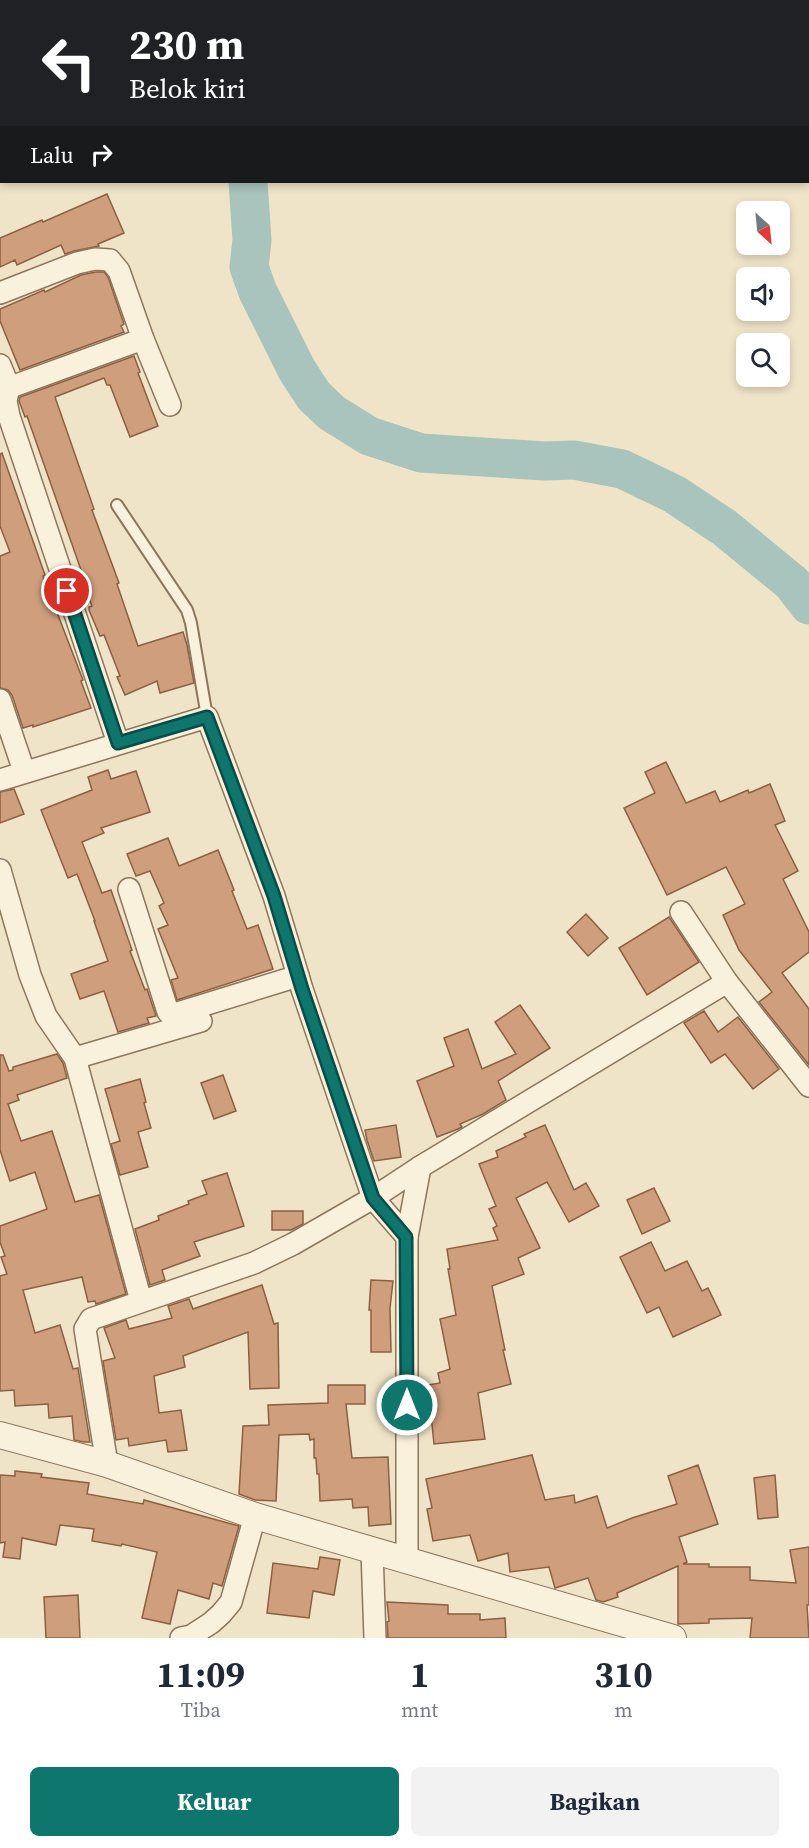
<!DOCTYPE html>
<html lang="id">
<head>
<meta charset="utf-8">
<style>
	:root { --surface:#fff; --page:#f2f2f3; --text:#1f2937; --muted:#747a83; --accent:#0f766e }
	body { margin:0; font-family:"Source Serif 4",serif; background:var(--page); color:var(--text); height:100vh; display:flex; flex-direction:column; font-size:22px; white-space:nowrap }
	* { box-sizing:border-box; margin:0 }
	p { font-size:20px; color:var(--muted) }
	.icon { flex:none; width:33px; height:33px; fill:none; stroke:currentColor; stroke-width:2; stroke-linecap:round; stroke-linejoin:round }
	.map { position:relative; height:1638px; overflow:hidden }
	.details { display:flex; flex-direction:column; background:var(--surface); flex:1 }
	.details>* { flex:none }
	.guide { position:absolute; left:0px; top:0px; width:810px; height:183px; box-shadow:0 3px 9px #0003; background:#202124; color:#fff; overflow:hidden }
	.needle { width:39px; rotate:153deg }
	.fabs { position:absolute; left:736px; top:201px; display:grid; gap:12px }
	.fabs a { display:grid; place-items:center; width:54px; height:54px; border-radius:9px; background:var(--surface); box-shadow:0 3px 9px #0003; font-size:30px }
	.pin { position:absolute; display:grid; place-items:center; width:51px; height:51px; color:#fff; margin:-26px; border:3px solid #fff; border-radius:50%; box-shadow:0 2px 6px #0007 }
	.me { position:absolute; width:66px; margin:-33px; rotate:0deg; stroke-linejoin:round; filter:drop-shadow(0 0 4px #0008) }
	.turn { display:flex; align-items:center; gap:21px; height:126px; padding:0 30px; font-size:27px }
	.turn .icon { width:78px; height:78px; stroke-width:2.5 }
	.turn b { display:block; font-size:42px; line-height:51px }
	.then { display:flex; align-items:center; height:57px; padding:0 30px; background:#0003; gap:12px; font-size:22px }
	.eta { display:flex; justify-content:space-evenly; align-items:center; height:102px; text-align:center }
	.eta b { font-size:36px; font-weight:700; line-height:42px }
	.button { display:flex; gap:12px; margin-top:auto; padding:12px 30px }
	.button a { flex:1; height:69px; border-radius:9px; background:var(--accent); color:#fff; font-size:24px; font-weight:700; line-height:69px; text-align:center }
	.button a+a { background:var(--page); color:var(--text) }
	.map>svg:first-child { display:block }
</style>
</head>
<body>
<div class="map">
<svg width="809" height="1638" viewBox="0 0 809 1638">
	<rect width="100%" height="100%" fill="#f0e4c8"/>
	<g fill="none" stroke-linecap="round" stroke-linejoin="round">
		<g stroke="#a9c4bc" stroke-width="39">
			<polyline points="191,2 191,0"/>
			<polyline points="0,133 2,132"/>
			<polyline points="248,182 252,240 249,267 258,292 297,370 314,396 332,413 369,436 421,453 545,461 574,460 622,469 674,494 725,528 792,583 809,605"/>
		</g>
	</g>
	<g fill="#cf9f7d" stroke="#8d5f41" stroke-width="1.5">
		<polygon points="107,194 124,233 98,244 99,246 74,251 65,254 61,245 17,265 15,260 0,267 0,238 42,220 43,222"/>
		<polygon points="96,272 104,272 108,277 124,324 121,326 124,332 20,370 0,321 0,309 44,290 45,292 81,275"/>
		<polygon points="134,356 140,372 138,373 158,426 130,437 110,385 107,385 104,378 55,397 94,509 92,510 119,583 117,584 138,646 183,632 187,645 194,683 160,693 157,681 125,695 117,677 120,676 104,635 100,636 89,610 89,607 92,606 78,571 81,570 27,416 25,417 19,401 20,397"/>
		<polygon points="2,453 45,575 43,576 83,680 81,681 91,708 33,727 33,725 23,728 12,695 8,690 0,688 0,556 10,552 0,526 0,454"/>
		<polygon points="666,762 686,803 715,791 720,802 748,790 749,793 770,784 785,821 775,825 798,871 783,879 809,932 809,952 782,973 809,1009 809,1065 759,1002 772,992 739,950 723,915 745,904 726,867 667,895 624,808 655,793 645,772"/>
		<polygon points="108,770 111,779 136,771 150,812 101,828 104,833 82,842 102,893 111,890 132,950 130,951 145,990 147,989 156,1016 147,1018 149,1023 118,1032 104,991 80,999 71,974 108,961 94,921 95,921 77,874 68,878 41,810 92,790 88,777"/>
		<polygon points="14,789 24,814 0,823 0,792"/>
		<polygon points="168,838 179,866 218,850 234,890 232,891 247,929 258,925 273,969 177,1000 171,980 178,978 158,929 168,925 159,906 164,903 150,871 136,876 127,854"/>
		<polygon points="586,914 608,938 588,956 567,932"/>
		<polygon points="669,917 699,962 647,995 619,948"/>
		<polygon points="520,1005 550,1048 498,1081 506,1100 483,1114 460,1124 462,1127 458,1129 437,1137 417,1081 454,1066 444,1038 468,1029 482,1069 516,1054 495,1022"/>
		<polygon points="704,1011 718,1032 738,1017 779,1069 753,1089 725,1054 711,1063 684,1023"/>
		<polygon points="57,1054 63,1063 67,1078 17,1095 19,1100 8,1104 21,1141 52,1131 75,1202 99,1195 126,1294 96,1304 95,1301 88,1302 82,1277 23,1290 35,1333 60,1325 73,1369 78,1368 90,1442 84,1442 74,1440 72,1416 49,1418 48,1404 15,1406 14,1390 0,1391 0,1276 7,1274 1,1257 5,1256 0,1242 0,1226 47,1209 35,1172 10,1181 0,1150 0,1055 3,1055 9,1071 13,1070 13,1067"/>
		<polygon points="223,1075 236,1111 214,1119 201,1083"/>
		<polygon points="140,1079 146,1102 144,1103 151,1128 138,1132 148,1167 120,1175 111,1144 120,1141 105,1089"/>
		<polygon points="396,1125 401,1157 374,1161 367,1140 365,1130"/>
		<polygon points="545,1125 574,1190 586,1183 599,1206 569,1222 547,1182 516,1198 540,1248 518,1258 524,1274 492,1286 505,1350 503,1350 511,1384 478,1393 485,1439 434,1444 428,1385 440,1383 438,1373 450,1369 440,1319 456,1315 448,1269 450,1269 447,1249 498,1240 493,1228 497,1226 489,1209 496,1206 479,1164 498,1157 496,1151 526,1137 524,1134"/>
		<polygon points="227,1173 244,1226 194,1242 200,1256 162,1270 165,1280 150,1285 135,1229 159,1220 158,1216 189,1204 188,1201 207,1194 202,1181"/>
		<polygon points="654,1188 670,1221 642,1234 627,1200"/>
		<polygon points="272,1211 303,1211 303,1224 291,1230 272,1230"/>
		<polygon points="651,1242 665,1271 687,1261 702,1291 708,1288 721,1315 673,1337 659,1307 647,1313 620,1257"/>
		<polygon points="371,1280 393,1281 390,1308 391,1352 371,1352 371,1310 369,1310"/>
		<polygon points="262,1285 274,1324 278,1323 279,1388 250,1389 248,1332 183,1356 185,1367 154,1376 159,1413 181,1410 187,1450 168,1452 166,1440 129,1446 128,1438 116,1440 103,1361 115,1358 104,1328 126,1320 129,1329 172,1318 168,1306 189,1299 193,1309"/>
		<polygon points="328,1385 365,1385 365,1404 346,1404 352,1458 388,1457 391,1524 369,1526 368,1507 353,1508 352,1499 320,1501 319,1474 317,1474 316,1458 314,1458 314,1439 310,1440 309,1434 279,1435 276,1501 255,1500 239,1494 243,1426 269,1425 268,1405 328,1403"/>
		<polygon points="532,1455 545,1500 574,1495 575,1503 597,1496 607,1528 632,1518 677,1504 668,1476 698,1465 718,1524 679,1537 687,1562 683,1564 709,1564 709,1567 750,1567 750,1580 796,1583 790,1550 809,1547 809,1605 807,1605 809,1638 750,1638 752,1618 709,1619 709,1623 678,1624 678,1566 617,1593 618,1597 603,1602 596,1600 588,1578 555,1588 549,1567 510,1572 508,1553 478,1561 470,1535 433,1541 427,1509 432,1508 426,1479"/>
		<polygon points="15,1471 42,1474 41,1477 89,1483 87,1494 143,1504 144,1500 239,1526 222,1586 213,1583 209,1599 178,1590 170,1624 142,1618 157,1552 122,1544 121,1546 92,1541 94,1529 60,1525 56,1545 22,1538 20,1559 3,1557 5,1542 0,1543 0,1475 15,1476"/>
		<polygon points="775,1475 778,1517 758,1519 754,1478"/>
		<polygon points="320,1557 340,1560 334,1595 313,1591 309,1618 267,1613 273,1563 318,1569"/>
		<polygon points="78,1595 80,1638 46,1638 44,1597"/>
		<polygon points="387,1602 448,1605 448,1614 480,1614 480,1620 505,1618 506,1638 388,1638 387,1622 389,1621"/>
	</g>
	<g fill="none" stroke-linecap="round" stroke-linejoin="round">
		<g stroke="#8d765c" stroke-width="14">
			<polyline id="service" points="117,505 187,610 191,623 207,717"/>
		</g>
		<g stroke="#8d765c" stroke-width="24">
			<g id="minor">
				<polyline points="754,0 754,2"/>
				<polyline points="670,2 673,0"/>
				<polyline points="808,131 809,132"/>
				<polyline points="0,293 77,263 95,259 110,260 119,271 143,339 170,405"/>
				<polyline points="0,365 9,387 6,401 9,416 118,743"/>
				<polyline points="0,391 143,339"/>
				<polyline points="0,700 24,771"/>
				<polyline points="0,780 207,717 274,896 302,989 373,1198 407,1237 407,1561"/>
				<polyline points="0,870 30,975 46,1016 75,1058 141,1301"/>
				<polyline points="129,889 168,1012 171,1015 298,976"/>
				<polyline points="681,912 727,982 809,1086"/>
				<polyline points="75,1058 201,1021"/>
				<polyline points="407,1237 420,1167"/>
				<polyline points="107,1464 85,1329 91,1319 254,1263 293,1244 373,1198 420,1167 727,982"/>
				<polyline points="372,1551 375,1638"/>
				<polyline points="181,1638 191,1636 211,1623 221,1614 231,1602 255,1516"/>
			</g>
		</g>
		<g stroke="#8d765c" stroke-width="28">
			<polyline id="tertiary" points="0,1435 107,1464 255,1516 673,1638"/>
		</g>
		<use href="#service" stroke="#faf1dc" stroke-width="10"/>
		<use href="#minor" stroke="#faf1dc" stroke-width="21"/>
		<use href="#tertiary" stroke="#faf1dc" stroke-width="26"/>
	</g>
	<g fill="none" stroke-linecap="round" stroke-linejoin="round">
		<g stroke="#0a4d48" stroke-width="15">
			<polyline id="route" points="67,591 118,743 207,717 274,896 302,989 373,1198 406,1237 407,1405"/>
		</g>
		<use href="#route" stroke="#0f766e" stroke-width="10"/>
	</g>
</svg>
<div class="fabs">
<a><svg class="needle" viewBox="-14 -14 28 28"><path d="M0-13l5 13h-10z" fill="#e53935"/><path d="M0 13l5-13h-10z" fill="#747a83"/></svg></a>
<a><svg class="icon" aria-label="sound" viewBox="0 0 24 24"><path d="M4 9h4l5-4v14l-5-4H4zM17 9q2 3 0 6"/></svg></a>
<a><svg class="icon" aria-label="search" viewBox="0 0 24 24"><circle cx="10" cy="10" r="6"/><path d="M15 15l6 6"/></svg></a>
</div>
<div class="pin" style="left:67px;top:591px;background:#d93025"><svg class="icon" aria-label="arrive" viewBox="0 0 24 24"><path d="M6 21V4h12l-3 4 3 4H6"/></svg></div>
<svg class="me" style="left:407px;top:1405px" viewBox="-20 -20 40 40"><circle r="17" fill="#0f766e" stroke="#fff" stroke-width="3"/><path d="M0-11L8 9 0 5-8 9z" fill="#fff"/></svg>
<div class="guide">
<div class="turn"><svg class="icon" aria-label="left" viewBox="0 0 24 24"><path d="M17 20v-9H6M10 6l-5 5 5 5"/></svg><div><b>230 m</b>Belok kiri</div></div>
<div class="then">Lalu<svg class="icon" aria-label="right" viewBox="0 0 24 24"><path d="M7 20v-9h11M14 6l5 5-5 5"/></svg></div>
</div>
</div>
<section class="details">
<div class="eta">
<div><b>11:09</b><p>Tiba</p></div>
<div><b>1</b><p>mnt</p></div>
<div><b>310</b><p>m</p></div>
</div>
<div class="button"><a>Keluar</a><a>Bagikan</a></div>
</section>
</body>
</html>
